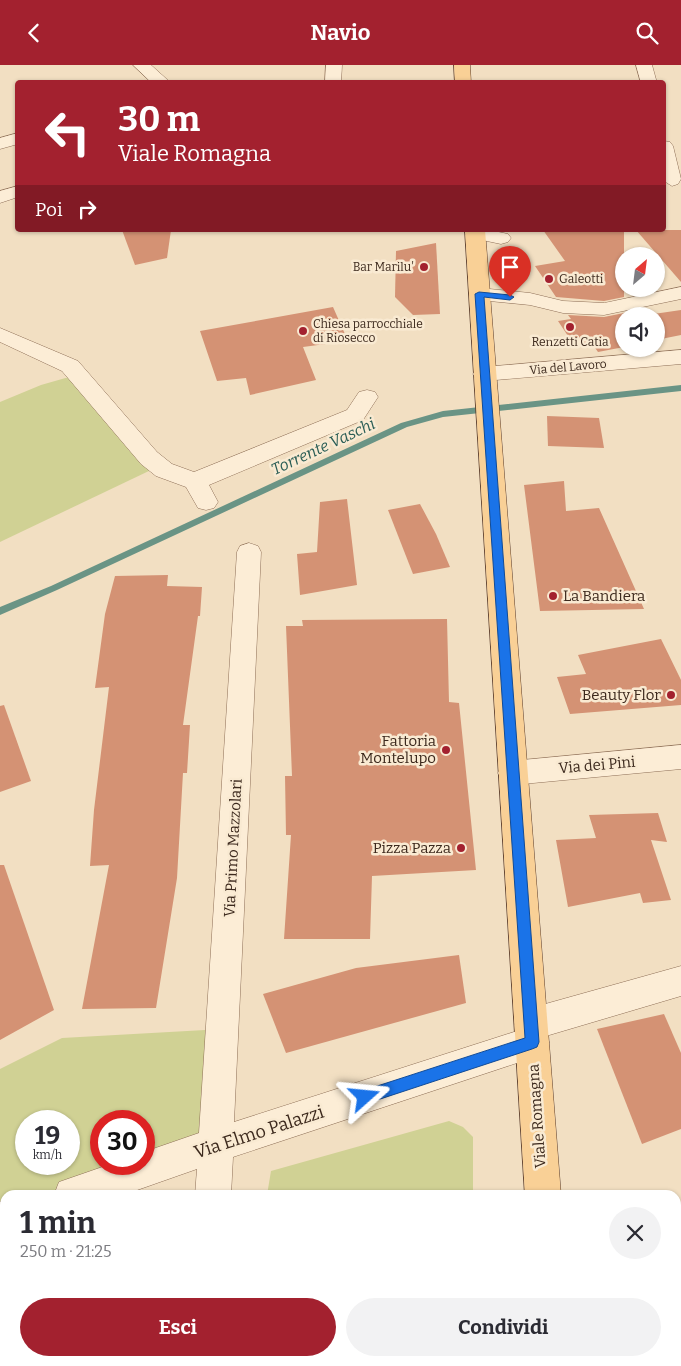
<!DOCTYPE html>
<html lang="it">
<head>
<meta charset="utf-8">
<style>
	:root { --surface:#fff; --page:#f2f2f3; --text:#2b2b33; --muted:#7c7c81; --accent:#a3212f }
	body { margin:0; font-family:Bitter,serif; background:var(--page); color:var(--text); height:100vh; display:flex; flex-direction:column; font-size:19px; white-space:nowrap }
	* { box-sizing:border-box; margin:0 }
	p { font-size:16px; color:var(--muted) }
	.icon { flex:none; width:28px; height:28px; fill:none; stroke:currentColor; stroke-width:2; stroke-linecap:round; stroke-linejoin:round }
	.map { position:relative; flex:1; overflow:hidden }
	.panel { position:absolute; left:0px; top:1125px; width:681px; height:176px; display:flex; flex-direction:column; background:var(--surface); border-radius:15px 15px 0 0; box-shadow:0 1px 4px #0004 }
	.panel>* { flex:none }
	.top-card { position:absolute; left:15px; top:15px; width:651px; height:152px; border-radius:5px; box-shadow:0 1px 4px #0004; background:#a3212f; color:#fff; overflow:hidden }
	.needle { width:32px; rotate:28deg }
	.buttons { position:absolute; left:615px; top:182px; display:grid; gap:10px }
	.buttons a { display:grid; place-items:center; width:50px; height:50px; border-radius:50%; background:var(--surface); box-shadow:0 1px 4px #0004; font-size:25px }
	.speed { position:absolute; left:15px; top:1045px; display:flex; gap:10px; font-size:25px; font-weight:700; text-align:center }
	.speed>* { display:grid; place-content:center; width:65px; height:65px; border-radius:50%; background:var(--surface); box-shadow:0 1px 4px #0004; line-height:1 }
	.speed small { font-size:12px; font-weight:400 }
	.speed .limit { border:8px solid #d22; background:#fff; color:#111 }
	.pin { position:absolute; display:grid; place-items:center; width:42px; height:42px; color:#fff; margin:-51px -21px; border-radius:50% 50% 50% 0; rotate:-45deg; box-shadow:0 0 5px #0007 }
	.pin .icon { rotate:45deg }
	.me { position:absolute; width:55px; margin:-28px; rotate:72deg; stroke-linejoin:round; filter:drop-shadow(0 0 4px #0008) }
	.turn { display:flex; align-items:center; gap:18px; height:105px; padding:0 20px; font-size:22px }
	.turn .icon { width:65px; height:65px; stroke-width:2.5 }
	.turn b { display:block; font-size:35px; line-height:42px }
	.then { display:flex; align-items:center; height:48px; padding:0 20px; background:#0003; gap:10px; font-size:19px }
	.round { display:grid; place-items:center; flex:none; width:52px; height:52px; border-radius:26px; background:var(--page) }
	.overview { display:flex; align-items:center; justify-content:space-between; height:85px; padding:0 20px }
	h1 { font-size:30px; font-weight:700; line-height:38px }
	.button { display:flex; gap:10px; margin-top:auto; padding:10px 20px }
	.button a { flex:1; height:58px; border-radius:30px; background:var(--accent); color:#fff; font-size:20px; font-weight:700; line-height:58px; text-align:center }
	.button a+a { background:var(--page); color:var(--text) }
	header { display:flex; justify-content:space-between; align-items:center; height:65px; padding:0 20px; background:var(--accent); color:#fff; font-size:22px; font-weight:700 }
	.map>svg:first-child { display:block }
</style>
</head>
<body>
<header><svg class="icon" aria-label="back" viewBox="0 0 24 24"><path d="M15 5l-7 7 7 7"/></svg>Navio<svg class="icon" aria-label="search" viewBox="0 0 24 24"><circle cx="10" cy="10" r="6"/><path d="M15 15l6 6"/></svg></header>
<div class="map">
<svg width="681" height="1301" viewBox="0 0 681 1301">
	<rect width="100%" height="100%" fill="#f2dfc2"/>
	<g fill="#d0d194" fill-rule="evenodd">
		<polygon points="69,312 151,405 0,477 0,337 41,320"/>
		<path d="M223 964 216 1080 72 1130H5V1153L0 1155V1004L62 973ZM26 1056H69V1099H26ZM101 1056H144V1099H101Z"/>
		<polygon points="449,1056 463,1062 473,1072 473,1130 267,1130 271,1106"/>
	</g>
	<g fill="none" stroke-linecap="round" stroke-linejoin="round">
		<polygon fill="#6a9485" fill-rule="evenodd" points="681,320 681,326 443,352 407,362 57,525 0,550 0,542 51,521 401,358 443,346"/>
	</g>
	<g fill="#d49274">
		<polygon points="122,165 171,165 167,193 135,200"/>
		<polygon points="543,165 624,165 624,232 604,236 556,232 535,201 565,196"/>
		<polygon points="636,165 681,165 681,217"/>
		<polygon points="436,178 440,249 413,250 395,232 396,186"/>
		<polygon points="333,242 348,276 303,282 316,315 250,330 246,313 217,316 200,266"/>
		<polygon points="681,245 681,270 656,275 656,251 640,251"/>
		<polygon points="624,248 624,282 598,287 591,277 574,280 558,256 571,254 568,250 604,252"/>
		<polygon points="547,351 599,353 604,383 548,381"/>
		<polygon points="564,416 566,446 599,443 644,544 540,546 524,420"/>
		<polygon points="347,434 357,520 300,530 297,489 317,487 320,437"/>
		<polygon points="420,439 436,469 450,502 413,509 388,445"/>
		<polygon points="168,510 167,521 202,522 200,551 198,551 183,660 190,660 187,708 183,708 177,813 156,943 82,944 109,800 90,801 94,745 109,622 95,623 105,549 115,511"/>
		<polygon points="447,554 449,637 459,638 476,805 372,811 370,874 284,874 291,770 286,770 285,711 292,711 286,561 303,561 302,555"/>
		<polygon points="661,574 681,615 681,640 570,649 557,612 586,609 578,590"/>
		<polygon points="4,640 31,716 0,727 0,641"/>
		<polygon points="658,748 667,777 651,775 671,835 643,838 640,828 568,842 556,775 596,773 589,750"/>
		<polygon points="0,800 4,800 54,945 0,975"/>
		<polygon points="459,890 466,938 286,988 263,929 356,903"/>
		<polygon points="664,949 681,988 681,1064 642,1079 597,964"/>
	</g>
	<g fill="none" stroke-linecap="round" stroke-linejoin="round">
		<g stroke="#8e6f57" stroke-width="1">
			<g id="minor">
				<polygon points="133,0 151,0 171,18 152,18"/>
				<polygon points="326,0 342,0 341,18 325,18"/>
				<polygon points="636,0 652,0 657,18 641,18"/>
				<polygon points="18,68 18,79 0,84 0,73"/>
				<polygon points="664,76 670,77 673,81 681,114 678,119 672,121 664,116"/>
				<polygon points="18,121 18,132 0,138 0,126"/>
				<polygon points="467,165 489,165 508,169 511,173 508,177 501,179 468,172 465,168"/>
				<polygon points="681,222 681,234 604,250 563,248 530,240 479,235 472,233 469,229 472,225 479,223 530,228 563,236 604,238"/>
				<polygon points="0,263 78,296 157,387 172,399 194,407 347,345 359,327 367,325 375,327 378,332 363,355 209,420 218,437 214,443 206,445 198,443 186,422 156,411 141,399 62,306 0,277"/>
				<polygon points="681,285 681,299 484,316 476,314 473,309 476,304 484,302"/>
				<polygon points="249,478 258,481 261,487 234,1057 517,966 515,959 519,948 531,943 681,901 681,931 546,971 549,977 544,988 532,993 233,1092 231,1130 195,1130 197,1104 123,1130 54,1130 59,1117 111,1099 144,1099 144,1087 199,1068 237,487 240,481"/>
				<polygon points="681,680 681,704 512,720 502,716 498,708 502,700 512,696"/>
				<polygon points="5,1135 5,1171 0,1173 0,1137"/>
				<rect x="184" y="1296" width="38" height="5"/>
			</g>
		</g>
		<g stroke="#5b3d2c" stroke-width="1">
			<g id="major">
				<polygon points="454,0 470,0 471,18 455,18"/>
				<polygon points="465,165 485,165 561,1130 525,1130"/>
				<rect x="537" y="1296" width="38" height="5"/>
			</g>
		</g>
		<use href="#minor" fill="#fcedd6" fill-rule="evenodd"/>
		<use href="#major" fill="#f9d096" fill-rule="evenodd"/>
	</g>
	<polygon fill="#1a73e8" stroke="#114b97" points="479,227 510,230 514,232 510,235 484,232 539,977 537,982 532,984 365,1039 360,1037 358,1032 360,1027 365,1025 525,973 475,229"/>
	<g fill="#a3212f" stroke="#f9ead2" stroke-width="2">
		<circle cx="424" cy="202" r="5"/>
		<circle cx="549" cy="214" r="5"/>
		<circle cx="570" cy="262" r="5"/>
		<circle cx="303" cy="266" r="5"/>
		<circle cx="553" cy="531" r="5"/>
		<circle cx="671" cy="630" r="5"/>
		<circle cx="446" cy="685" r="5"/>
		<circle cx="461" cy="783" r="5"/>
	</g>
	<g text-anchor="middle" stroke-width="5" stroke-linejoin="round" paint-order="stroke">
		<g font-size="12" fill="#3c291d" stroke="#f9ead2" text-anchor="start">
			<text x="414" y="206" text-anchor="end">Bar Marilu'</text>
			<text x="559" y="218">Galeotti</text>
			<text x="313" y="263">Chiesa parrocchiale<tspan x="313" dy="14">di Riosecco</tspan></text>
			<text x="570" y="281" text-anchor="middle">Renzetti Catia</text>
		</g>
		<g font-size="12" fill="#3c291d" stroke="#f9ead2">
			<text transform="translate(568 302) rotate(-5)" y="4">Via del Lavoro</text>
		</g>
		<g font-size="15" fill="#3c291d" stroke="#f9ead2" text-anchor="end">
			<text x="563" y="536" text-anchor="start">La Bandiera</text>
			<text x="661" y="635">Beauty Flor</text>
			<text x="436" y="681">Fattoria<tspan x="436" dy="17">Montelupo</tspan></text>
			<text x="451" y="788">Pizza Pazza</text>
		</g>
		<g font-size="15" fill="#3c291d" stroke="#f9ead2">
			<text transform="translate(597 700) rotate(-5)" y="5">Via dei Pini</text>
			<text transform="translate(233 783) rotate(-87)" y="5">Via Primo Mazzolari</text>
			<text transform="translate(537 1051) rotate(-94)" y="5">Viale Romagna</text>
		</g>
		<g font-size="16" font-style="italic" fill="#2a5d55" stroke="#f9ead2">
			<text transform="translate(323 381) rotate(-25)" y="6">Torrente Vaschi</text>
		</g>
		<g font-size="18" fill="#3c291d" stroke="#f9ead2">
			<text transform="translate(259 1067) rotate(-18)" y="6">Via Elmo Palazzi</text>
		</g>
	</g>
</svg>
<div class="buttons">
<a><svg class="needle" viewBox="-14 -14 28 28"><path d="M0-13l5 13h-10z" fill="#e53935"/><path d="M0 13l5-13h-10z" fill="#7c7c81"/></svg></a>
<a><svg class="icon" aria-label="sound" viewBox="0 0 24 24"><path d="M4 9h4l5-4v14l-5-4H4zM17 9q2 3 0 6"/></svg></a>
</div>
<div class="speed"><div>19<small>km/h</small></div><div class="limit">30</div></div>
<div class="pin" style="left:510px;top:232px;background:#d93025"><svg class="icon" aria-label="arrive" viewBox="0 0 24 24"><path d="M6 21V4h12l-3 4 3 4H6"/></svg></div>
<svg class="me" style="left:365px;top:1032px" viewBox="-20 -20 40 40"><path d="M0-17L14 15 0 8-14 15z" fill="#1a73e8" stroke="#fff" stroke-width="4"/></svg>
<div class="top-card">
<div class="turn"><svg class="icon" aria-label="left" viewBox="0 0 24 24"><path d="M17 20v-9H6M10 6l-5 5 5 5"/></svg><div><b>30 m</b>Viale Romagna</div></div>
<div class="then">Poi<svg class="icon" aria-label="right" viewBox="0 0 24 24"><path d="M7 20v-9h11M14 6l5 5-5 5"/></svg></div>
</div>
<section class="panel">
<div class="overview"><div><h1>1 min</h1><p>250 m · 21:25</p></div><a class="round"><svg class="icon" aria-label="close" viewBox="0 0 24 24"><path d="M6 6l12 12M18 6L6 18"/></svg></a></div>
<div class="button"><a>Esci</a><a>Condividi</a></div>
</section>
</div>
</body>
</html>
